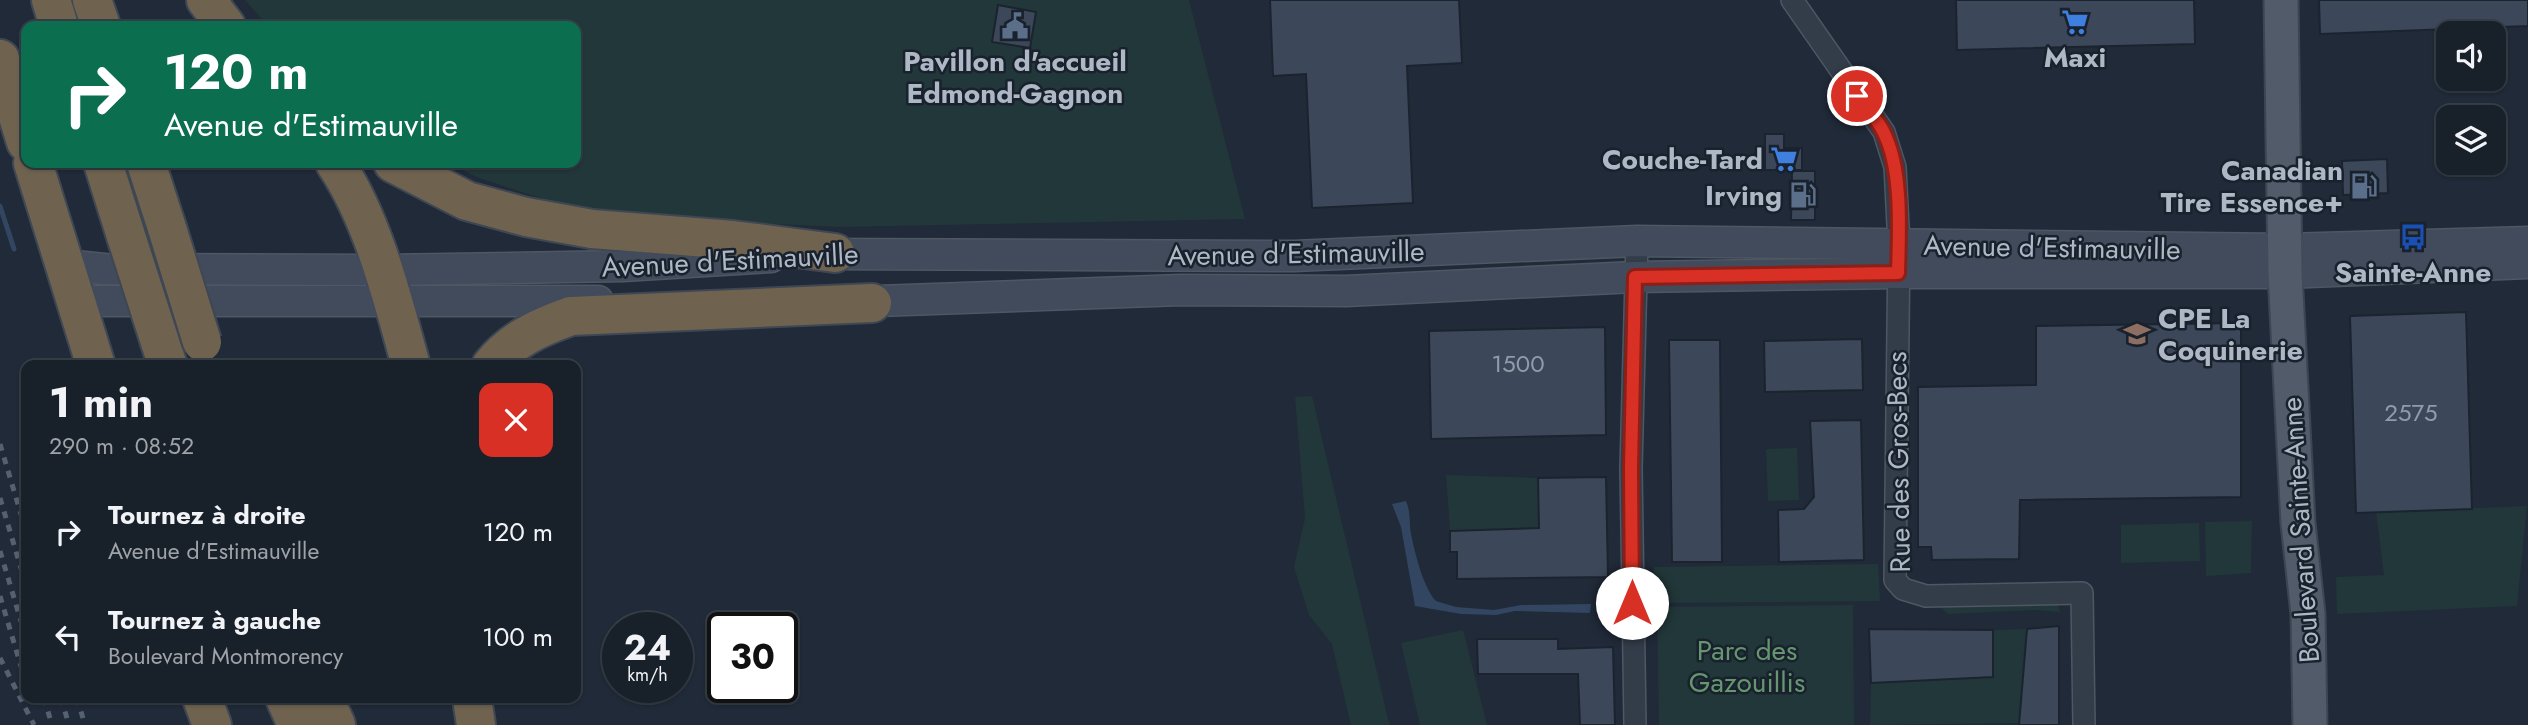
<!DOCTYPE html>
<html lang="fr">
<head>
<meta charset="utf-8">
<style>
	:root { --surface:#18202a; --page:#252d36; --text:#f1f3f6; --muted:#9fa3a8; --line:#363e47 }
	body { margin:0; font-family:Jost,sans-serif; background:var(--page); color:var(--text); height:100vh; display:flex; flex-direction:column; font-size:26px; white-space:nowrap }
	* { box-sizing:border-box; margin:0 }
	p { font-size:23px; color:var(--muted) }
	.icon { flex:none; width:38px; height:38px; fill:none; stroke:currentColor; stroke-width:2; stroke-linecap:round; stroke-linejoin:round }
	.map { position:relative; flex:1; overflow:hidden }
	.sheet { position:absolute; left:21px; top:360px; width:560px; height:343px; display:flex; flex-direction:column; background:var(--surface); border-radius:14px; box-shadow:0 2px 5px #0004,0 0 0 2px var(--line) }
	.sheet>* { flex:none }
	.banner { position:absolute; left:21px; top:21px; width:560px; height:147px; border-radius:14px; box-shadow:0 2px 5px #0004,0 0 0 2px var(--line); background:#0b6e4f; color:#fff; overflow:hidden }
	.fabs { position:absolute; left:2436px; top:21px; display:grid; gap:14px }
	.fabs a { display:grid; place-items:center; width:70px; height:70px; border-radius:14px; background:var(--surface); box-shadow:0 2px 5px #0004,0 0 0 2px var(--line); font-size:35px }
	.speed { position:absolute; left:602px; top:612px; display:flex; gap:14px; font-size:35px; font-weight:700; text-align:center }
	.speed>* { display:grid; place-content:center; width:91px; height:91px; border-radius:50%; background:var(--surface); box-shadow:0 2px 5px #0004,0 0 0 2px var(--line); line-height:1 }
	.speed small { font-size:18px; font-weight:400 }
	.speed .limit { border:4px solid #111; border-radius:10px; background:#fff; color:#111 }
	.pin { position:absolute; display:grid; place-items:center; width:60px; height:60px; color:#fff; margin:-30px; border:4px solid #fff; border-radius:50%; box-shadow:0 2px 7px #0007 }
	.me { position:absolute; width:77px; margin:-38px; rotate:0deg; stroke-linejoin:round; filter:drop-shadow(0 0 5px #0008) }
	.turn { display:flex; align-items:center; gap:24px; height:147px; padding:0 28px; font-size:32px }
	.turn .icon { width:91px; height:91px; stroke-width:2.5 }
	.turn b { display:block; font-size:49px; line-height:60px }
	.round { display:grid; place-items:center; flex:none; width:74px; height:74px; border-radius:14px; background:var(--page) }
	.headline { display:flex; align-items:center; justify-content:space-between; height:119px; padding:0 28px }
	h1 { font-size:42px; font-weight:700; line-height:52px }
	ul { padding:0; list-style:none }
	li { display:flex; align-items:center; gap:21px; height:105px; padding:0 28px }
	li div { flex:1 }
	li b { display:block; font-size:26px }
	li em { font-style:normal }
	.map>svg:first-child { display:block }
</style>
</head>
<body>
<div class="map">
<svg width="2528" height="725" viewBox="0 0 2528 725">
	<rect width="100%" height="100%" fill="#202a38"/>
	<g fill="#223739">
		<polygon points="245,0 1189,0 1245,219 840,227 685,220 574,209 479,178 449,163 576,163 576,26 268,26"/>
		<polygon points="1312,396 1388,719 1390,725 1351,725 1332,644 1309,615 1294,567 1305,518 1295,397"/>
		<polygon points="1797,448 1799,500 1768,501 1766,449"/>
		<polygon points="1446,475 1538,478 1538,511 1562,511 1562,527 1450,531"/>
		<polygon points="2527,506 2517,606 2337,614 2336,577 2384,575 2376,512"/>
		<polygon points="2252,521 2251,573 2206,576 2205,522"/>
		<polygon points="2199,523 2200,561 2121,563 2121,525"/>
		<polygon points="1878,564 1880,601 1653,603 1654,567"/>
		<polygon points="2057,602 2060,612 2036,610 1948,614 1941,607 1952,604"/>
		<polygon points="1853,605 1854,725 1659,725 1657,607"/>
		<polygon points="2027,629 2019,723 1870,725 1871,683 1992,677 1993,630"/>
		<polygon points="1463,630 1487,725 1420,725 1401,643"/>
	</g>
	<path fill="#324561" d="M1406 501C1411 513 1409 522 1411 534 1415 553 1423 587 1436 601L1456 607 1494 610 1521 605 1591 604 1590 613 1515 611 1496 615 1461 614 1415 606 1401 527 1392 504Z"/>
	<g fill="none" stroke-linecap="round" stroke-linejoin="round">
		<polyline stroke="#324561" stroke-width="5" points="0,206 14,249"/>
	</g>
	<g fill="#3c4859" stroke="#1b232f" stroke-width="2">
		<polygon points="1270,0 1459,0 1462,63 1407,66 1413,203 1312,208 1306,74 1273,76"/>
		<polygon points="1956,0 2194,0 2195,44 1957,50"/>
		<polygon points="2319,0 2528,0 2528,26 2320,34"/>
		<polygon points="998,5 1036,12 1030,48 992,42"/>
		<polygon points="1765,134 1784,134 1784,148 1802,148 1802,170 1765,170"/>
		<polygon points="2387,159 2388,193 2343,195 2342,161"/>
		<polygon points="1792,171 1815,171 1815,220 1791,220"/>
		<polygon points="2466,312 2472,509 2356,513 2350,316"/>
		<polygon points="2241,323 2241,497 2020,500 2019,559 1932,560 1931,547 1918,547 1918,387 2036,385 2036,326"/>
		<polygon points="1605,327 1606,435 1431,439 1429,331"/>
		<polygon points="1862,339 1863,390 1765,392 1764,341"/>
		<polygon points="1669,340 1720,340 1722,562 1672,562"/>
		<polygon points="1861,420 1864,560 1779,562 1778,510 1804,509 1814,497 1810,421"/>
		<polygon points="1606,477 1608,577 1457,579 1457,552 1450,552 1450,531 1539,528 1538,478"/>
		<polygon points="2059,626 2059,725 2019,725 2027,629"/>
		<polygon points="1869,629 1993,630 1993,677 1871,683"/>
		<polygon points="1477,639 1558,639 1558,649 1613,647 1615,725 1580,725 1578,674 1478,674"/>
	</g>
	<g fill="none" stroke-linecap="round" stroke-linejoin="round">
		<g stroke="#4e5763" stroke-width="24">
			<g id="street">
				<polyline points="1792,0 1884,132 1895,167 1899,245 1895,580 1903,589 1926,596 2082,593 2084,725"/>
				<polyline points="1635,725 1631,468 1637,241"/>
			</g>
		</g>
		<g stroke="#4e5763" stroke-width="33">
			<g id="secondary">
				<polyline points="814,254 1294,256 1637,241 2285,249 2528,242"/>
				<polyline points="65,265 104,269 383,270 623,266 771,257"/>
				<polyline points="77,301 598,301"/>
				<polyline points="850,302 1181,290 1346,291 1635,277 1898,273 2285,273 2528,263"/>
			</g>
		</g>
		<g stroke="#3d4552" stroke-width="37">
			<polyline id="primary" points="2281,0 2285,273 2298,523 2308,614 2310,725"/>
		</g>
		<g stroke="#3e4753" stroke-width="42">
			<g id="highway">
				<polyline points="51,0 59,26"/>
				<polyline points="92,0 101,26"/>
				<polyline points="206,0 226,26"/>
				<polyline points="0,59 26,142"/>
				<polyline points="33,163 96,366"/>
				<polyline points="103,163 126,236"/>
				<polyline points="146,163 167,228"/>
				<path d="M335 163C373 219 393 300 411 366"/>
				<polyline points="393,163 467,201 526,217 592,229 733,240 835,253"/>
				<polyline points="160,342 168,366"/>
				<path d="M491 366C512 339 540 327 571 316L872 303"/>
				<polyline points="202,698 212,725"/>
				<polyline points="285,698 297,725"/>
				<polyline points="324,698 336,725"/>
				<polyline points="472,698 476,725"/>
			</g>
		</g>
		<use href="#street" stroke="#333c49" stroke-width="21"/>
		<use href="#secondary" stroke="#414b5c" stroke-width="30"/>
		<use href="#primary" stroke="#515b69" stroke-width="33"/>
		<use href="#highway" stroke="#6f6350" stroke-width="38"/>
		<g stroke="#556070" stroke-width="5" stroke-dasharray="7 7" stroke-linecap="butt">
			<polyline points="0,444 26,531"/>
			<polyline points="0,498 26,585"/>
			<polyline points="0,551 26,638"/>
			<polyline points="0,596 26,683"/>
			<polyline points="0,658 34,725"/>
			<polyline points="44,698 52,725"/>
			<polyline points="61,698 69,725"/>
			<polyline points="77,698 85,725"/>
		</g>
		<g stroke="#3e4753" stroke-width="42" stroke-linecap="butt">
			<g id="highway-bridge">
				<polyline points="167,228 202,342"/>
				<polyline points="126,236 160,342"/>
			</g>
		</g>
		<use href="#highway-bridge" stroke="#6f6350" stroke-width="38"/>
	</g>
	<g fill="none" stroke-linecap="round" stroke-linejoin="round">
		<g stroke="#8d1f18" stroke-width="18">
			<path id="route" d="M1632 603 1631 468 1635 277 1898 273C1899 231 1903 169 1883 131 1877 119 1866 107 1857 96"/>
		</g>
		<use href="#route" stroke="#d93025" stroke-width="12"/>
	</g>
	<defs>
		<g id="supermarket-bare" transform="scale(2.1)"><path d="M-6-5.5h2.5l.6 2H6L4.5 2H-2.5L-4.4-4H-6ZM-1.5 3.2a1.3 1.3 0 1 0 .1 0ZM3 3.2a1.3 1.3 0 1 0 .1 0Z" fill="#3f7fe0" stroke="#19212d" stroke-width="2.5" paint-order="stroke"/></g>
		<g id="civic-bare" transform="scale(2.1)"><path d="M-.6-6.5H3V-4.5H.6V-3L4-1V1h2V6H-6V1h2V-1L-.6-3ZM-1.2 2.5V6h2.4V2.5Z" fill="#5c6f8a" stroke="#19212d" stroke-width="2.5" paint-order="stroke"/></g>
		<g id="fuel-bare" transform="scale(2.1)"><path d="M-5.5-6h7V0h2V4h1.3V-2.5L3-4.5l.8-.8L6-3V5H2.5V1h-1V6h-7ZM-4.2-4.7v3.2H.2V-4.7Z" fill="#5c6f8a" stroke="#19212d" stroke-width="2.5" paint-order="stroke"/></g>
		<g id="bus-bare" transform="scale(2.1)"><path d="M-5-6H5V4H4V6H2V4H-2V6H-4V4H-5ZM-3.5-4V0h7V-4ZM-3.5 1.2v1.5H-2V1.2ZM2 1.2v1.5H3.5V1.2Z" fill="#1a4fb4" stroke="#19212d" stroke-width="2.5" paint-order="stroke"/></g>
		<g id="school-bare" transform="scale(2.1)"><path d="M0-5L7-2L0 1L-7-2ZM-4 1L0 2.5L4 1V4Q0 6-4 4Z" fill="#8d6e63" stroke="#19212d" stroke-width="2.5" paint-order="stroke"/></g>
	</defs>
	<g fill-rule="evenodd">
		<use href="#supermarket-bare" x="2075" y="22"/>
		<use href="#civic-bare" x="1015" y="26"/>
		<use href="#supermarket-bare" x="1784" y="159"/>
		<use href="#fuel-bare" x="2364" y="186"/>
		<use href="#fuel-bare" x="1803" y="195"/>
		<use href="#bus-bare" x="2413" y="237"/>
		<use href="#school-bare" x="2137" y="334"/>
	</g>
	<g text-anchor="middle" stroke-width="5" stroke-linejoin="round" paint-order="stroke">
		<g font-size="24" fill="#929baa">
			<text x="1518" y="372">1500</text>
			<text x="2411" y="421">2575</text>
		</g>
		<g font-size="28" font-weight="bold" fill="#aeb7c5" stroke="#19212d">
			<text x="2075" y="67">Maxi</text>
			<text x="1015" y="71">Pavillon d'accueil<tspan x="1015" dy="32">Edmond-Gagnon</tspan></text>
			<text x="1763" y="169" text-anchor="end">Couche-Tard</text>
			<text x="2343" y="180" text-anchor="end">Canadian<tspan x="2343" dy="32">Tire Essence+</tspan></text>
			<text x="1782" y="205" text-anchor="end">Irving</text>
			<text x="2413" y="282">Sainte-Anne</text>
			<text x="2158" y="328" text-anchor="start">CPE La<tspan x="2158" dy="32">Coquinerie</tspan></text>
		</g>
		<g font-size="28" fill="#aeb7c5" stroke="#19212d">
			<text transform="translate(2052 247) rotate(1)" y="10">Avenue d'Estimauville</text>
			<text transform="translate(1296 253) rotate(-1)" y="10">Avenue d'Estimauville</text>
			<text transform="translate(730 260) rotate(-3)" y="10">Avenue d'Estimauville</text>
			<text transform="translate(1898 462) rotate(-91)" y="10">Rue des Gros-Becs</text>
			<text transform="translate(2300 530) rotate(-94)" y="10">Boulevard Sainte-Anne</text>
		</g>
		<g font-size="28" fill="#659670" stroke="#19212d">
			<text x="1747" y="660">Parc des<tspan x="1747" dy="32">Gazouillis</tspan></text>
		</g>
	</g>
</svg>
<div class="fabs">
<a><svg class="icon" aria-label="sound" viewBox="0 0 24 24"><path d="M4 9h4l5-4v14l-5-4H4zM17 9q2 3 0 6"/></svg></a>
<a><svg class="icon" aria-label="layers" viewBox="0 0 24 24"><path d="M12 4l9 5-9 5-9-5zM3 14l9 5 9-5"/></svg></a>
</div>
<div class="speed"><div>24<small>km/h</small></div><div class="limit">30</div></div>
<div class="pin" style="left:1857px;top:96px;background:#d93025"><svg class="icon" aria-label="arrive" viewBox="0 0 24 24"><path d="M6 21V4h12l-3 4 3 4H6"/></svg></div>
<svg class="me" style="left:1632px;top:603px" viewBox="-20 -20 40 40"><circle r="19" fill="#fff"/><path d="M0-13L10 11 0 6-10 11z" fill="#d93025"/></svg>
<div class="banner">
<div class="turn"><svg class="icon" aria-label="right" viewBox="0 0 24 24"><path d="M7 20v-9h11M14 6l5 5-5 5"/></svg><div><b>120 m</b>Avenue d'Estimauville</div></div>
</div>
<section class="sheet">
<div class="headline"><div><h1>1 min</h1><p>290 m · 08:52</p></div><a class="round" style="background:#d93025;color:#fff"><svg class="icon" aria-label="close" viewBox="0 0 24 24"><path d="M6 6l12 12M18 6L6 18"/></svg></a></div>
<ul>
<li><svg class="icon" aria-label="right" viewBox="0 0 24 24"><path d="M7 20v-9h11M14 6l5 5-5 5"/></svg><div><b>Tournez à droite</b><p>Avenue d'Estimauville</p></div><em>120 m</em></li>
<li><svg class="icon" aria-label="left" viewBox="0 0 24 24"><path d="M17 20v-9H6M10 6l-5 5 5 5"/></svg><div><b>Tournez à gauche</b><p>Boulevard Montmorency</p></div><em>100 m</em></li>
</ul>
</section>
</div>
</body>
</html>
